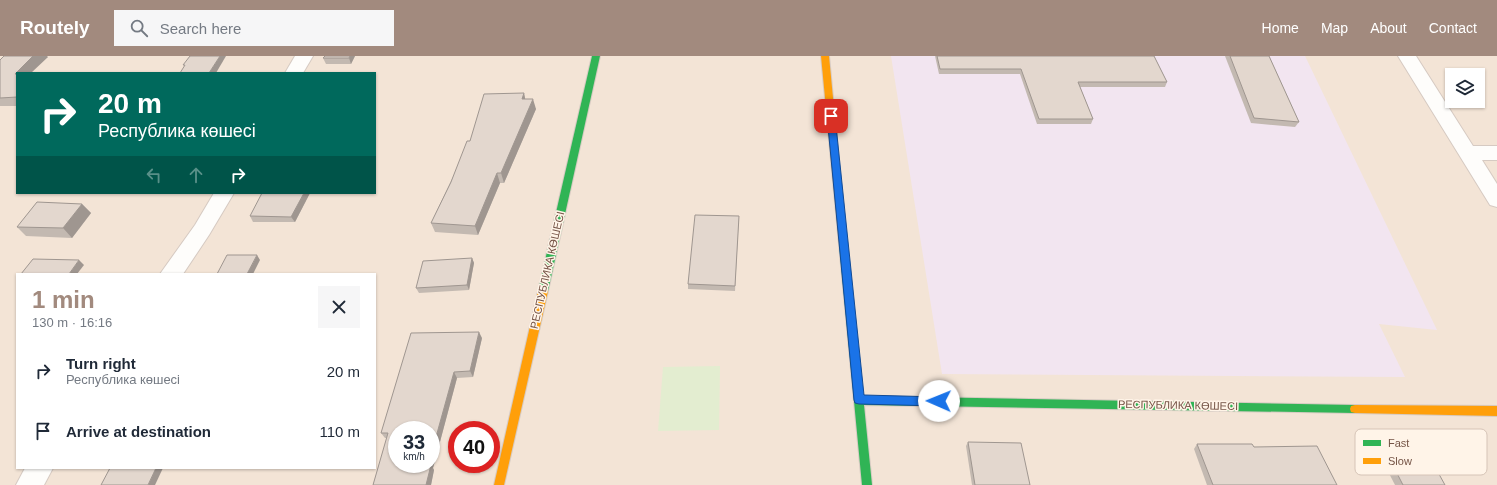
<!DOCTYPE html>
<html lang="en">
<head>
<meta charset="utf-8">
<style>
	:root { --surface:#fff; --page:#f6f6f7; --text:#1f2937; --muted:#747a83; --accent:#a28a7e }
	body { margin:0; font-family:Arial,sans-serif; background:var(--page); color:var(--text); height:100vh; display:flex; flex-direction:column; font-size:15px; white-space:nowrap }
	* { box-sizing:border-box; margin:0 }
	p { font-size:13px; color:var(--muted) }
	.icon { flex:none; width:22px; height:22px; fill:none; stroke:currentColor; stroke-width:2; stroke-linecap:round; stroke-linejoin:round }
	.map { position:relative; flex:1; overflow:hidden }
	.sheet { position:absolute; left:16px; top:217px; width:360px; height:196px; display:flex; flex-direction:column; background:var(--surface); border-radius:0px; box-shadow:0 1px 3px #0004 }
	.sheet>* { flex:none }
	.banner { position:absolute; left:16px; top:16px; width:360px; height:122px; border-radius:0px; box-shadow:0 1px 3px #0004; background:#00695c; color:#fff; overflow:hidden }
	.buttons { position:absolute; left:1445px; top:12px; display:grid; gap:8px }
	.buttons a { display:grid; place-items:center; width:40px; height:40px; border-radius:0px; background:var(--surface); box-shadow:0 1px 3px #0004; font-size:20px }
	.speed { position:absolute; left:388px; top:365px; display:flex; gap:8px; font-size:20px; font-weight:700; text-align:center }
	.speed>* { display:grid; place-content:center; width:52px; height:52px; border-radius:50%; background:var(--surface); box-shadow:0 1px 3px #0004; line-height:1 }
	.speed small { font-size:10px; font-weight:400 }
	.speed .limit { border:6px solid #d22; background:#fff; color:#111 }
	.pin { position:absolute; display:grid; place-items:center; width:34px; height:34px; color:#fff; margin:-17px; border-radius:8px; box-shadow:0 2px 6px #0006 }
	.me { position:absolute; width:44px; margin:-22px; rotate:271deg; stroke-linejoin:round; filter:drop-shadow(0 0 3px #0008) }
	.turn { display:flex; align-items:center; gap:14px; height:84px; padding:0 16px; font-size:18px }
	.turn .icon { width:52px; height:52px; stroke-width:2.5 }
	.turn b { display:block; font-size:28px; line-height:34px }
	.lanes { display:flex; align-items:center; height:38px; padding:0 16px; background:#0003; justify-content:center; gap:20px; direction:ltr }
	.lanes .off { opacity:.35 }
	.round { display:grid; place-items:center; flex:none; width:42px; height:42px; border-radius:0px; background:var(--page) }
	.summary { display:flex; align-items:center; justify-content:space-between; height:68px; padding:0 16px }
	h1 { font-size:24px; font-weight:800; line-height:30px; color:var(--accent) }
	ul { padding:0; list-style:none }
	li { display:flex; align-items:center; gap:12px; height:60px; padding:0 16px }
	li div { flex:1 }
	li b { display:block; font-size:15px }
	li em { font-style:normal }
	header { display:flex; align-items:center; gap:24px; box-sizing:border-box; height:56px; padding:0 20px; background:var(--accent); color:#fff }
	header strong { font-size:19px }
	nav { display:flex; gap:22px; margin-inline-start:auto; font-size:14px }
	.search { width:280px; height:36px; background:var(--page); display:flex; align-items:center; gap:10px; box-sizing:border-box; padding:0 14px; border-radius:0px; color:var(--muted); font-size:15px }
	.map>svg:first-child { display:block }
</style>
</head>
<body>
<header>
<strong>Routely</strong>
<div class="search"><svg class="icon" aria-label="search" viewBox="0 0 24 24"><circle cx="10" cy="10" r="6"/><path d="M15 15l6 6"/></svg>Search here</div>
<nav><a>Home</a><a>Map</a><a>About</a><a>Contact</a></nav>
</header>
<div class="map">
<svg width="1497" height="429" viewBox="0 0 1497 429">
	<rect width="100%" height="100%" fill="#f7efe6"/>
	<path fill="#f3e4d6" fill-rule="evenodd" d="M0 0H1497V429H0ZM17 17H375V137H17ZM1452 19H1478V45H1452ZM17 218H375V412H17ZM397 374H431V408H397ZM457 374H491V408H457Z"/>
	<polygon fill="#f2e5f0" points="891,0 1305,0 1437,274 1379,268 1405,321 942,318"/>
	<polygon fill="#e3edd0" points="720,310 719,374 658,375 663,311"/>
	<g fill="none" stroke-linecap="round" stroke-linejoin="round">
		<g stroke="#d6cac2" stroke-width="2">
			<g id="street">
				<polygon points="295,0 313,0 303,17 285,17"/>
				<polygon points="1398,0 1416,0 1473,90 1497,90 1497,104 1482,104 1497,128 1497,151 1490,149"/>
				<polygon points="214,137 234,137 209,179 183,218 160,218 195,169"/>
				<polygon points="25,412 53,412 44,429 16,429"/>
			</g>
		</g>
		<g stroke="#d7cbc3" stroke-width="2">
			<g id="fast">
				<polygon points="592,0 600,0 548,235 546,238 540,238 538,235"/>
				<polygon points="843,185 847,188 863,340 1355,349 1359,350 1360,353 1359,356 1355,357 864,349 872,429 862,429 839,188"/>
			</g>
		</g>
		<g stroke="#d7cbc3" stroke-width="2">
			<g id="slow">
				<polygon points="821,0 829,0 847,188 843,191 839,188"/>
				<polygon points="543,231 546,232 548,235 504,429 494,429 538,235 540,232"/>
				<polygon points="1355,349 1497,350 1497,360 1355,357 1351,356 1350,353 1351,350"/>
			</g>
		</g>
		<use href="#street" fill="#fefdfb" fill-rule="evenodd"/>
		<use href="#fast" fill="#30b455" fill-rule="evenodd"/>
		<use href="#slow" fill="#ff9f0a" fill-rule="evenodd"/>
	</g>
	<g fill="#c3b9b1">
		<polygon points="355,0 351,8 326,8 323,2"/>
		<polygon points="935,0 1154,0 1167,26 1165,31 1080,31 1093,63 1091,68 1037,68 1020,18 939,18"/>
		<polygon points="1225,0 1269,0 1299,66 1295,71 1251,67"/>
		<polygon points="48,1 17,17 17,50 0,50 0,4"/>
		<polygon points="524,37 525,43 536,53 504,127 500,127 478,179 435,176 431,167 470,85"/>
		<polygon points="310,137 295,166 253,166 250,160"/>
		<polygon points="82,148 91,157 72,182 26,180 17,171"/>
		<polygon points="739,160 735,235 688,233 688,228"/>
		<polygon points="472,202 474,207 469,234 419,237 416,232"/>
		<polygon points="482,282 473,321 457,322 433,412 434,414 431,429 373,429 387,382 385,382 381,377"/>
		<polygon points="968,386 1030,429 972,429 966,390"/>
		<polygon points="1197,388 1254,391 1337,429 1207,429 1194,393"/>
		<polygon points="1383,390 1445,429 1395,429 1377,394"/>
	</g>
	<g fill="#9f9690">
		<polygon points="33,0 47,0 48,1 31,17 17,17 17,20 15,18"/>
		<polygon points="220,0 226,0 216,17 209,17"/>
		<polygon points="350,0 355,0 351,8 349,2"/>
		<polygon points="524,37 526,47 522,43"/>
		<polygon points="533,43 536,53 504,127 501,117"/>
		<polygon points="497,117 500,127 478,179 475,170"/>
		<polygon points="304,137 310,137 295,166 291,161"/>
		<polygon points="82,148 91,157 72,182 63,172"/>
		<polygon points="257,199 260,204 253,218 247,218"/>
		<polygon points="472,202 474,207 469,234 467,229"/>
		<polygon points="79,204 84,209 77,218 69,218"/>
		<polygon points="479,276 482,282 473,321 470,315"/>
		<polygon points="454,316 457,322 433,412 434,414 431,429 426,429 428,408 431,408 431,399"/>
		<polygon points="156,412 163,412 155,429 148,429"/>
	</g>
	<g fill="#e3d7ce" stroke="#9f9690">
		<polygon points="4,0 33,0 15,18 17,18 17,41 0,42 0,4"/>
		<polygon points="190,0 220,0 209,17 180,17 185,9 183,9"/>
		<polygon points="325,0 350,0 349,2 323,2"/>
		<polygon points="937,0 1154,0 1167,26 1078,26 1093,63 1039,63 1021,13 940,13"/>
		<polygon points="1230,0 1269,0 1299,66 1254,62"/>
		<polygon points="524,37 522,43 533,43 501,117 497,117 475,170 431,167 451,126 467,85 470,85 484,38"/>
		<polygon points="262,137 304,137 291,161 250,160"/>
		<polygon points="37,146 82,148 63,172 17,171"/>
		<polygon points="695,159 739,160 735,230 688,228"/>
		<polygon points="227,199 257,199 247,218 217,218"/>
		<polygon points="472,202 467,229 416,232 423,205"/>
		<polygon points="33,203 79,204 69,218 21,218"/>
		<polygon points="479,276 470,315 454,316 431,399 431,374 397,374 397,408 428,408 428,409 431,409 426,429 373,429 388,377 381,377 411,277"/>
		<polygon points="968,386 1021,387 1030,429 975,429"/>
		<polygon points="1197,388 1252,388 1254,391 1317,390 1337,429 1213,429"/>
		<polygon points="1383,390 1424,391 1445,429 1403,429"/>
		<polygon points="110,412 156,412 148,429 101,429"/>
	</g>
	<polygon fill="#1a73e8" stroke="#114b97" points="831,57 835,60 864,339 939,341 942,342 944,345 942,348 939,350 859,348 855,347 854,344 827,60"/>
	<g text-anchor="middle" stroke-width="3" stroke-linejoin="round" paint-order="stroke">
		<g font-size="11" fill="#755446" stroke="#fff4e8">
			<text transform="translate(547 214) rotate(-77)" y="4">РЕСПУБЛИКА КӨШЕСІ</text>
			<text transform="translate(1178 349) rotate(1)" y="4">РЕСПУБЛИКА КӨШЕСІ</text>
		</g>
	</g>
	<rect x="1355" y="373" width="132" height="46" rx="6" fill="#fff4e8" stroke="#d6c4b7" stroke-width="1"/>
	<rect x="1363" y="384" width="18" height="6" fill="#30b455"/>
	<rect x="1363" y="402" width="18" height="6" fill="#ff9f0a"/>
	<g font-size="11" fill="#755446">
		<text x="1388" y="391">Fast</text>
		<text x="1388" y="409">Slow</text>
	</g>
</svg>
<div class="buttons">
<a><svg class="icon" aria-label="layers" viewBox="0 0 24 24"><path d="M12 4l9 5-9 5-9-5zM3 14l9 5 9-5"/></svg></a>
</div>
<div class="speed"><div>33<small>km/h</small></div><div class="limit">40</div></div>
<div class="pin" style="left:831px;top:60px;background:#d93025"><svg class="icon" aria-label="arrive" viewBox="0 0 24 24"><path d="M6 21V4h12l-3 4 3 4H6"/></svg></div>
<svg class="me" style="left:939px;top:345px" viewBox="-20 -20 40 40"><circle r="19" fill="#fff"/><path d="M0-13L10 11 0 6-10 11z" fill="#1a73e8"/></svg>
<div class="banner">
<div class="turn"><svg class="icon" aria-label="right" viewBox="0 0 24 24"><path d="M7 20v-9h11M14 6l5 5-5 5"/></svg><div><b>20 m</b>Республика көшесі</div></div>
<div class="lanes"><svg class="icon off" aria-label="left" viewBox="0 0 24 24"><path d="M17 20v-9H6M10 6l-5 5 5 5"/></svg><svg class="icon off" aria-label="ahead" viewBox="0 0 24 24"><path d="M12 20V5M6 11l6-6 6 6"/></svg><svg class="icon" aria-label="right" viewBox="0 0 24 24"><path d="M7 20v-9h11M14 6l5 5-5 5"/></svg></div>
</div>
<section class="sheet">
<div class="summary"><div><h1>1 min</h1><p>130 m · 16:16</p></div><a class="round"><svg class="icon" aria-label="close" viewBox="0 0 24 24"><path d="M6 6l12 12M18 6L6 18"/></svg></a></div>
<ul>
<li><svg class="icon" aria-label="right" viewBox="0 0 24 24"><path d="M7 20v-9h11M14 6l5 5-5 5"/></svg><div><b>Turn right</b><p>Республика көшесі</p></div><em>20 m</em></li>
<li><svg class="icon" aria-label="arrive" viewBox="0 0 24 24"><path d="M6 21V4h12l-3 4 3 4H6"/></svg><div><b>Arrive at destination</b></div><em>110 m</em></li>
</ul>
</section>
</div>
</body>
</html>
